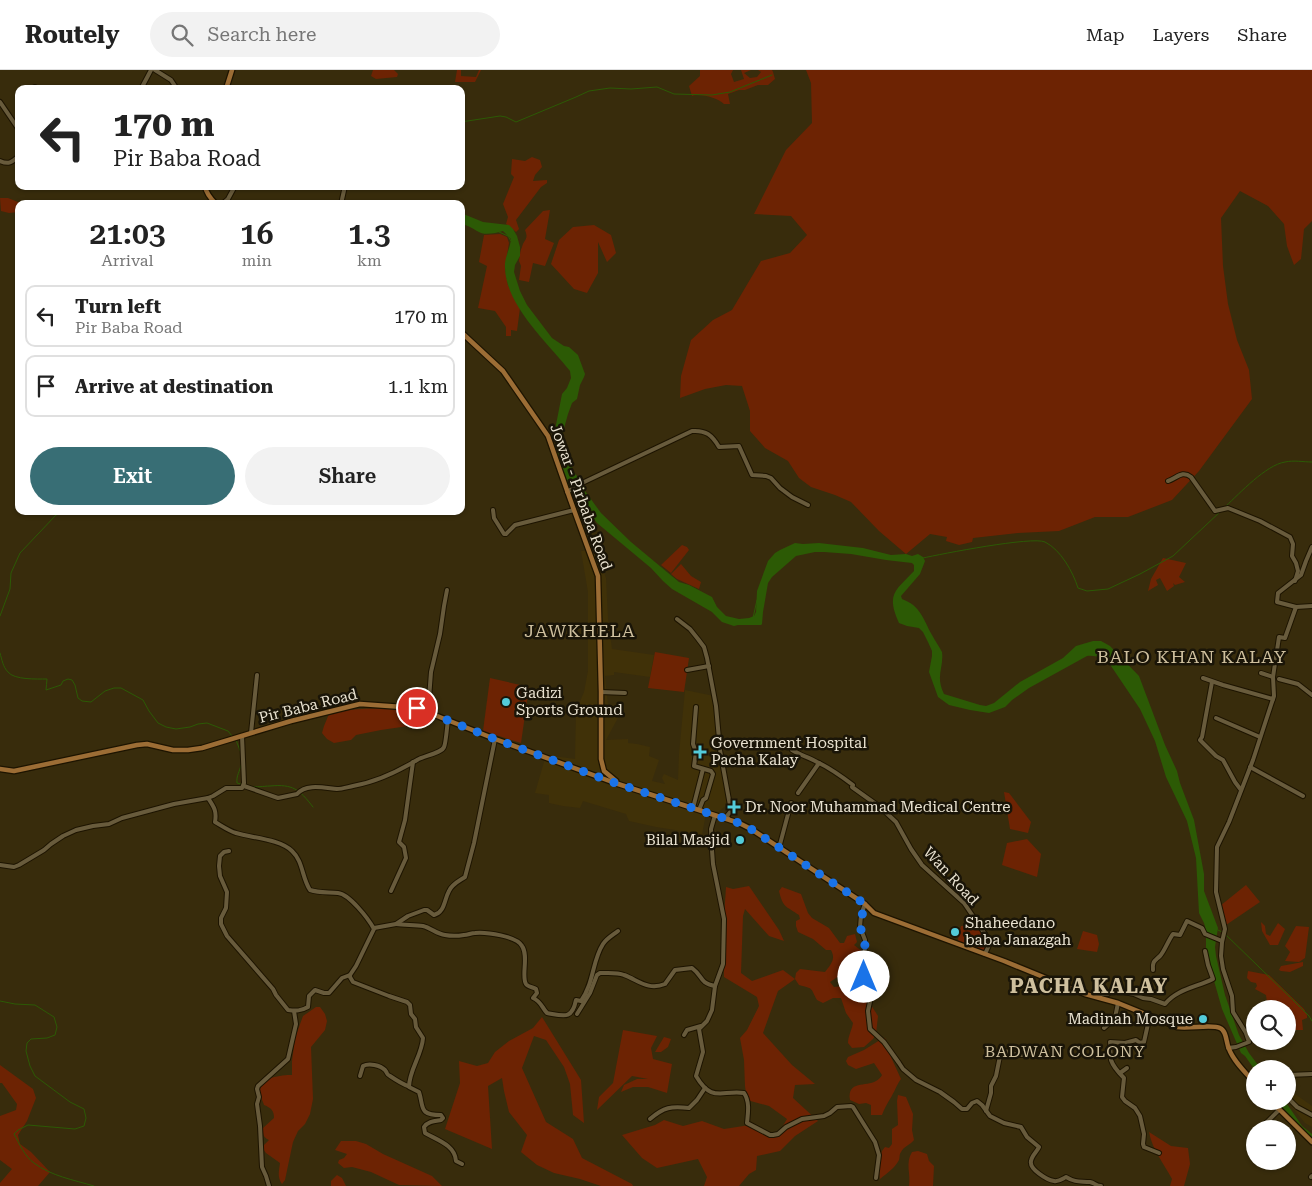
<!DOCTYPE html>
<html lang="en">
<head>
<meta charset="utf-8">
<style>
	:root { --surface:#fff; --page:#f2f2f2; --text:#222; --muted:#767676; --line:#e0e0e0; --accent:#386e75 }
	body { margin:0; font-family:"Roboto Serif",serif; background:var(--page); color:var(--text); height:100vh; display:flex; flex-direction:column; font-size:19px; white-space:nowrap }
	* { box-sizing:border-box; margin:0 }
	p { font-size:16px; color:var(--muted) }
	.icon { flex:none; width:28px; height:28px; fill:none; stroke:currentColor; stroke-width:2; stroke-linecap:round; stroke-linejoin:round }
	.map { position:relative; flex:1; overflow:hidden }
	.details { position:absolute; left:15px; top:130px; width:450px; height:315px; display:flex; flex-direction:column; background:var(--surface); border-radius:10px; box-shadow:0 1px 4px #0004 }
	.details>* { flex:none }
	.guide { position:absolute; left:15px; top:15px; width:450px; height:105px; border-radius:10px; box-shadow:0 1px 4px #0004; background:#fff; color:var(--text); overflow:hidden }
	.buttons { position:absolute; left:1246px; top:930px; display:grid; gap:10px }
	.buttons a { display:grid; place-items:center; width:50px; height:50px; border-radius:50%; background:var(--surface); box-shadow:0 1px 4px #0004; font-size:25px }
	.pin { position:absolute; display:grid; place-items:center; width:42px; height:42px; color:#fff; margin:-21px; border:2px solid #fff; border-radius:50%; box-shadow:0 1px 5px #0007 }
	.me { position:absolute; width:55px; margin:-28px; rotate:0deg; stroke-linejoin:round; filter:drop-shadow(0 0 4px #0008) }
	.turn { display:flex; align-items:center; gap:18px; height:105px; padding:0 15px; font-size:22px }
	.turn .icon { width:65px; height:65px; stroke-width:2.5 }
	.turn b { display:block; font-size:35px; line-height:42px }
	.eta { display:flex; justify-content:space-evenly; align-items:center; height:85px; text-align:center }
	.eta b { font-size:30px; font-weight:600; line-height:35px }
	.action { display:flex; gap:10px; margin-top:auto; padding:10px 15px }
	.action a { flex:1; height:58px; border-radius:30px; background:var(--accent); color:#fff; font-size:20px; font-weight:600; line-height:58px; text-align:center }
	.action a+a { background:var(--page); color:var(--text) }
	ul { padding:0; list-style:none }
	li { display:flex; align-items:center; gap:15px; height:62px; margin:0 10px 8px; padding:0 5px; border:2px solid var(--line); border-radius:10px }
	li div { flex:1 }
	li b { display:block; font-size:19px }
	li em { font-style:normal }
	header { display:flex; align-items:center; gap:30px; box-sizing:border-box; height:70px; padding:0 25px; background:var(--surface); border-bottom:1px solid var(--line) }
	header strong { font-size:24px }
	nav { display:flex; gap:28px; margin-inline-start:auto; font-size:18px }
	.search { width:350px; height:45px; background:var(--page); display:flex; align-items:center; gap:12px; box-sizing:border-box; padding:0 18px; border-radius:28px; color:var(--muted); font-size:19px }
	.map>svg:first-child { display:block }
</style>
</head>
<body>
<header>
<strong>Routely</strong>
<div class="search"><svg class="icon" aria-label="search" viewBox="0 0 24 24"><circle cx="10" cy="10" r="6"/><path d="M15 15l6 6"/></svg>Search here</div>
<nav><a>Map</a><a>Layers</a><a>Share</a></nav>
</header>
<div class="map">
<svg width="1312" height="1116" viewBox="0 0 1312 1116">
	<rect width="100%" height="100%" fill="#382c0c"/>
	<g fill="#403108">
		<polygon points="596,480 606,508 608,549 612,579 654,585 650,607 614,602 614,605 605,606 609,645 620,644 606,670 628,669 628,673 637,674 650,677 649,686 659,690 652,711 665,714 662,708 664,704 678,710 679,684 685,620 714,626 720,680 731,731 715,745 706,743 702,765 688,762 656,757 629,751 626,744 583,731 580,738 563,736 549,733 549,725 535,723 546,685 575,689 576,641 584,622 588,601 588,522 581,481"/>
		<polygon points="1288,1019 1312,1036 1312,1057 1305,1053 1287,1031"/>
	</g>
	<g fill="#6d2303">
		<polygon points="373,0 394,0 398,4 397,7 376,9 371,6"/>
		<polygon points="457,0 461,0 461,6 476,7 479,0 481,0 475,12 455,12"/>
		<path d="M700 0H733L731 4 734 12 744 9 741 0H751L744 3 750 8 757 7 761 2 758 0H772L773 2 775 9 768 15H758L745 20H739L728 24 730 34H724C718 28 700 23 692 26L689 16 700 6Z"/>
		<polygon points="806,0 1312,0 1312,151 1304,159 1301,189 1294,195 1287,176 1284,154 1268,136 1240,121 1221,148 1223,196 1228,234 1237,270 1249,300 1252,329 1199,401 1172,430 1128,447 1095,447 1059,461 1018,463 973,468 972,472 959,475 946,471 947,467 930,464 906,484 879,461 851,432 835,425 811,417 799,408 788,391 765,378 750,361 750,341 742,316 726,315 705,319 680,328 681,306 691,270 713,250 732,240 761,191 790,183 807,165 791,146 754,144 786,80 812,53 811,13"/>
		<polygon points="532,87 540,90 542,97 535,105 533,111 547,110 547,113 541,117 516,150 519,159 516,162 506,154 508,147 503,134 514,107 511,104 512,89 525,91"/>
		<polygon points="0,128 8,128 23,134 19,134 19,142 9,143 1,141"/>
		<path d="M550 140 545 169 554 173 545 196 533 193 529 212 519 210 521 196 519 191C520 186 520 181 522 177 524 169 529 170 525 160L543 141Z"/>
		<polygon points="594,155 611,165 616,183 607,192 598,172 598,203 587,223 574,219 551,194 559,170 573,157"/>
		<polygon points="500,164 507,167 509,173 505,198 508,215 520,238 517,261 511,260 511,266 506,266 506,257 495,241 478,238 487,196 479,192 484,165"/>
		<polygon points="682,475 687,477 689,480 671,503 661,495"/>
		<polygon points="1163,488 1186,493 1179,507 1185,512 1175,515 1173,513 1174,516 1167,521 1160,508 1156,510 1158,515 1148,521 1151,509"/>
		<polygon points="681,494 691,506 701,512 699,519 677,509 671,504"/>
		<polygon points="655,582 689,588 684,622 648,618"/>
		<polygon points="490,608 529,617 521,673 483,661"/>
		<path d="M388 638 417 641 424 644 422 654 381 660 356 665 351 670 334 673 327 669 322 663 324 656 329 644C348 638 368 639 388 638Z"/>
		<polygon points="1004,722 1009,723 1031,752 1028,763 1010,759"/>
		<polygon points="1027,769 1041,784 1037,807 1002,795 1007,773"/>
		<polygon points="1246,815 1260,832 1226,855 1220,836"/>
		<path d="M749 816 779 860 784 871 769 866 745 839 743 846 741 903 752 911 783 900 795 909 796 903 800 899 825 902C831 894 836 889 831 880H826L813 869 798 862 796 856V851L800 849 799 845C786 836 783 838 779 821L782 817 801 824 808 843 812 848 829 858 840 873H844L847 866 855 864 857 872 854 875 863 882 864 894 862 901 851 909 839 906 830 912 834 917 854 915 862 921 878 946 876 964 873 969 864 977 852 978 848 973C848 966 852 960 853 953L846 943 841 928H833L823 933 817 930C810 917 814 919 799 915L795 909 778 921 763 963 792 995 815 1014 795 1015 793 1028 818 1051 795 1066 780 1081 757 1086 756 1100 749 1104 739 1116H704L707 1107 698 1089 657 1098 642 1088 622 1065 655 1055 664 1050 683 1056 702 1051 724 1059 750 1055 759 1059 778 1064 787 1049 769 1036 747 1030 745 1016 744 990 740 968 747 960 759 936 757 927 724 907 723 863 726 817 733 819Z"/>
		<polygon points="1261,852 1265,856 1266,864 1270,866 1278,853 1285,859 1278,875 1270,875 1262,861"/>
		<polygon points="978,854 989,870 985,884 957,874 961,856 972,855 974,858"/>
		<polygon points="1296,856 1309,857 1305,888 1299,892 1285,891 1290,882 1285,876"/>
		<polygon points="1083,861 1097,865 1099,874 1097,882 1077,879"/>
		<polygon points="1303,892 1303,896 1290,902 1281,901 1279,900 1281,896"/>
		<polygon points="1248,901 1269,905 1304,939 1307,945 1307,948 1302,950 1303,960 1288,960 1288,939 1268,939 1266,925 1255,919 1257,916 1256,913 1251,912 1247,908"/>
		<path d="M316 937H320L325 944 327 951 325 960 311 977 313 1029 310 1044 305 1054 298 1061 293 1072 285 1110 282 1114C277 1107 279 1101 280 1093L266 1083 263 1079 264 1075 269 1070C263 1067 263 1065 263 1058L274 1048C274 1040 271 1038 264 1035 263 1031 260 1027 260 1023 259 1007 281 1005 292 1005V991L295 968 303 946Z"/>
		<polygon points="542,947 581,1010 584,1053 573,1045 570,1014 564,997 546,970 534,966 522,998 546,1052 573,1069 582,1088 632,1114 633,1116 601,1116 580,1109 554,1103 537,1095 521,1082 527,1065 509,1042 504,1021 502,1008 488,1016 492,1079 445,1059 460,1013 459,991 477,996 488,993 495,982 509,971 533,958"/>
		<polygon points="623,960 657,966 651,978 653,989 672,994 667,1023 648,1017 633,1017 621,1022 624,1015 637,1009 648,1009 632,1006 597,1040 599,1027 613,1013"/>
		<polygon points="664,967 671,969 668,977 661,982 655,982"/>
		<path d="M885 968 888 975 890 985 901 1009C896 1016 894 1023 890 1029 887 1034 884 1039 882 1045H871V1035L866 1033 859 1034 850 1030C847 1010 866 1017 876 1011 878 1010 881 1007 882 1005L874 993 856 999 848 995 846 991 848 987 864 980 880 970Z"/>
		<polygon points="0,995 33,1019 36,1028 27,1051 18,1065 20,1074 31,1082 50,1102 38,1116 0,1116 0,1113 12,1099 0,1090 0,1046 16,1040 17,1034 2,1013 0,1013"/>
		<path d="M898 1025 906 1027 913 1044 912 1060 914 1070C910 1075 904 1076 901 1082 899 1085 900 1087 899 1090 895 1098 887 1103 880 1109 879 1098 877 1085 885 1077L889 1078 892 1074V1059L898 1055 897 1031Z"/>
		<path d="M1149 1062 1171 1076 1188 1078 1190 1094 1184 1116H1170L1172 1109C1164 1094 1152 1079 1149 1062Z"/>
		<polygon points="341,1071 356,1071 366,1074 383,1084 432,1106 442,1116 399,1115 371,1102 352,1097 344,1098 338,1093 339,1090 344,1088 347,1084 335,1080"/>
		<path d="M918 1081 927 1084 929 1091 934 1096 933 1116H909C911 1104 905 1093 912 1082Z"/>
		<polygon points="337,1105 342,1108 346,1116 331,1116 331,1111"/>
	</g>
	<g fill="#2c5a05">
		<path d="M461 143 483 152 509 155 513 159 517 166 520 177V186L515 195 514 202 520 221 527 235 552 268 564 276 569 277 578 285 585 304 584 307 580 315 577 329 572 333 568 344 563 362 564 375 574 403 581 410 585 421 601 443 631 472 679 512 689 515 712 527 717 537 726 546 739 549 749 548 754 546 756 542 757 521 768 491 775 483 780 480 795 473 803 474 819 473 863 478 891 485 906 484 912 486 918 484 923 487 925 491 920 504 901 526 902 529C921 536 923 549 932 565 935 571 939 576 942 582 944 598 935 606 944 624L980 635 986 636 994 633 1020 612 1063 588 1076 576 1093 571H1101L1110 576 1139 606 1165 675 1177 701 1180 713 1194 750 1204 804V821L1218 858 1215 877 1216 886 1225 925 1239 965 1249 983 1261 999H1255V1000L1245 986 1241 983 1222 939 1209 893 1206 879V860L1204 853 1199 843 1196 788 1187 751 1166 707 1155 671 1140 639 1109 593C1102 588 1096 585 1087 586L1029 618 1012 630 1005 637 989 643 970 640 949 635 938 627 929 602 932 586V581L928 572 923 562 919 558 907 556 899 553C886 524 895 521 914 501V495L912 493 886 490 851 484 824 482H815L796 486 772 507 768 513 763 542 762 554 761 555H738L734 556 722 552 712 542 672 519 663 511 651 498 597 453 577 425 568 417 556 380 554 365 562 324 567 318 571 308 570 301C548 273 506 236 505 198 504 188 510 179 511 169L503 161C496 163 488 165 481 163 474 160 469 155 461 154Z"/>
		<polygon points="1277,1031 1285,1031 1302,1056 1312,1064 1312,1070 1298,1057"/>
	</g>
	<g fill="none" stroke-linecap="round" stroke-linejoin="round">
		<g stroke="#2c5a05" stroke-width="1">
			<polyline points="461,52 500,46 506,47 516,52 576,27 589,21 610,18 631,19 657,17 674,24 712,25 730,22 772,5"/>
			<polyline points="499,162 508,166 511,171"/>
			<path d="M1226 436C1240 423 1266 395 1285 392 1294 390 1303 392 1312 392"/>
			<path d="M923 488C941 484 1033 466 1045 472 1061 480 1073 502 1078 518L1087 521 1108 519 1140 504 1173 486 1221 441"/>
			<polyline points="0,546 10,519 11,503 20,483 56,445 67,441"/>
			<polyline points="753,548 757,530"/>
			<path d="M0 583C2 590 3 597 8 602 14 610 37 609 47 609 47 613 46 616 46 620L61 615 63 611 68 609 72 610 75 615 78 628 82 631 91 632 105 621 114 618H121L143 630 149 641 158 653 166 657 176 659 190 657 198 654 207 653 228 661 232 666"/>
			<polyline points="236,670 241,683"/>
			<path d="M241 695C240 701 236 706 237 713L241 714"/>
			<path d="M250 716C257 718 263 716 270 716 293 714 299 719 313 737"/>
			<polyline points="1218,860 1224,863 1293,930 1309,946 1312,951"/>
			<path d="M0 931 15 934 35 935 54 947 57 957 55 965 47 968 31 969 27 973 26 981 30 996 35 1006 70 1032 84 1039 86 1048 84 1056 75 1059 28 1055 18 1060 14 1064C19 1073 25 1087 34 1093 51 1106 74 1110 94 1116"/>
		</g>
		<g stroke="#1d1400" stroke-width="6">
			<g id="minor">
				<polyline points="155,0 171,10 177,19"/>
				<polyline points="35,19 35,17 38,19"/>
				<polyline points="141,19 151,0"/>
				<polyline points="0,32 19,60"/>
				<path d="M0 91C9 95 12 92 19 86"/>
				<polyline points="222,134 228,129 235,116"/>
				<polyline points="341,134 345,116"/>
				<path d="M1168 411C1177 408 1182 400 1191 407L1215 441 1228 438 1260 451 1290 467 1293 474 1292 486 1296 493 1298 501 1295 511"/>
				<path d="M567 422 580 414 692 361C706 360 712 365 719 377L739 376 752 405 766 406 771 408 780 418 792 427 808 435"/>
				<polyline points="493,440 494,448 504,464 506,464 515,455 574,440"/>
				<polyline points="1296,537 1312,536"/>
				<polyline points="677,549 690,559 698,569 704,577 707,588 716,636 720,680 731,741 726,747 728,748"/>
				<polyline points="687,600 709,596"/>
				<polyline points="1273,607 1279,567 1285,568 1296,537 1277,532 1278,523 1301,505 1306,491 1312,477"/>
				<polyline points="1203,608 1223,615 1273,629"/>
				<polyline points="1279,609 1298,614 1312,625"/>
				<polyline points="1212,612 1202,667 1200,670 1216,686 1223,690 1235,712 1241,720"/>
				<polyline points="601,622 625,623"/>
				<polyline points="696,637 693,674 696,682 694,696 711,701 713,704 706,728 703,730 699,740"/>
				<polyline points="428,642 431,602 440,564 444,536 447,520"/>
				<polyline points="1216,648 1260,667"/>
				<polyline points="251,663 257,605"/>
				<path d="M792 680C800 685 808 687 817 692 830 698 841 706 853 715L852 717 880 737 896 752 911 779 922 795 964 833 985 864 990 873 985 884"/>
				<polyline points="1250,697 1303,726"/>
				<path d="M244 716 278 728 297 724C306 713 325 718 337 719 342 719 348 717 353 716 376 712 397 702 417 690 423 686 442 683 444 677 446 673 447 656 448 650"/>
				<polyline points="798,723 819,693"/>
				<path d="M208 728C214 737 217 741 215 752 222 756 229 761 236 763 252 768 280 769 292 781 303 791 302 808 310 820 319 823 328 822 338 823 349 824 368 848 374 859L356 896 350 905V907L353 912 389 926 407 932 410 935 411 944 415 949 416 957 423 968C422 985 409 1000 409 1017L419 1022C424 1037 418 1045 441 1045L443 1048 441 1050C435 1051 428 1051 424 1057L425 1063C437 1070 455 1075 456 1091L462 1094"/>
				<polyline points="693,738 703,699"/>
				<path d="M715 745 711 759 712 780 713 794 724 849 723 894 715 916 712 940 707 951 699 959 703 982 696 1006C712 1033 721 1020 744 1023 750 1032 748 1043 747 1053L770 1065H773L778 1064 786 1057 802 1049 824 1046 830 1043 837 1037 851 1036 853 1037 875 1072 879 1085 876 1108"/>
				<polyline points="779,778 791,733"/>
				<path d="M229 781 224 782 220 786 219 796 220 806 227 822 226 838 221 848V854L227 866 273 919 276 925 288 940C296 941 301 941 308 937L309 926 315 920 324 923H329L342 908 350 905"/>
				<polyline points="0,795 14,797 19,795 44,780 51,774 63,766 76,760 93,756 109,754 122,748 174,734 208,728 213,726 226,718 242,718 244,713 242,666"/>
				<polyline points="391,821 406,788 404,777 399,772 405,750 413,692"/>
				<path d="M865 834 861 845 860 857 865 870 864 907 871 927 868 941 870 959 884 972 899 993 903 999 916 1010 940 1022 954 1032 962 1039H967L972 1033 977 1031 982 1035 990 1046 1004 1053 1021 1057 1027 1067 1039 1077C1037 1082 1032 1085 1031 1091 1029 1099 1047 1110 1054 1111 1059 1112 1062 1109 1066 1107 1076 1113 1080 1111 1090 1112 1095 1113 1096 1116 1101 1116"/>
				<path d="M396 854C405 855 415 855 423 856 431 858 437 864 445 865 450 866 458 866 464 865 468 865 471 863 475 863 486 862 517 866 522 876 529 886 521 906 526 914 528 917 533 917 536 919L537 923 533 928C541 931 542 938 547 943 564 946 572 950 576 930L581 931C594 913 592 891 603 874 607 868 613 865 618 861"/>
				<path d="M374 858 396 854 408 846 424 840H427L434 845C445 842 444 830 449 821 452 814 459 811 465 807L474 773 495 669"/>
				<path d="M1153 900C1152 891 1155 891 1160 886 1164 882 1169 869 1173 864L1180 865 1187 851 1202 858 1205 864 1222 871"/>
				<path d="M1099 928 1101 924H1108L1109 922H1112L1113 917 1118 919 1119 921 1134 924 1143 928 1151 929 1165 934C1177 919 1197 917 1213 909L1208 895 1205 881"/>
				<path d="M577 944 590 923 597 905 600 903C608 903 617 902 624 905 638 910 648 921 665 914L675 900 692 898C704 907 698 912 715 916"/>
				<path d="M1148 945V954L1144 972 1140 973 1136 970 1125 973 1110 972C1111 978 1110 984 1111 990 1113 996 1119 1003 1124 1008L1122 1027 1125 1031 1135 1038 1140 1046 1144 1064 1143 1074 1144 1077 1159 1083"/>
				<polyline points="1104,958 1115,948 1118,933"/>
				<polyline points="684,965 687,960 701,956"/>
				<polyline points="1228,978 1236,977 1249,972 1246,963 1233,942 1232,926 1223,899 1221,886 1222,872 1225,859 1216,822 1217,777 1229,752 1253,690 1271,635 1274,626 1273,607 1261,603"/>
				<polyline points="1120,1003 1127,998"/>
				<polyline points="1288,1005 1312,1004"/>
				<path d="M360 1006 363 996C369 993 380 995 385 1000 389 1005 385 1003 390 1006 396 1010 402 1014 408 1016"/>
				<polyline points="1288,1028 1297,1037 1312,1045"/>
				<path d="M986 1041 991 1023V1016L996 1006 1001 981C1011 980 1017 988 1028 984"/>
				<path d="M650 1049C664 1037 671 1036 689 1038L697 1030 705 1018"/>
				<polyline points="1260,1059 1279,1040"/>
				<polyline points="1254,1065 1255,1064"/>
				<polyline points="1311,1107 1312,1106"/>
				<polyline points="269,1116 266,1106 262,1097 260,1056 257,1034 259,1027 257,1019 258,1016 288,989 296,954 294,941"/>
			</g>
		</g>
		<g stroke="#1d1400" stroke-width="7">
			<g id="major">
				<polyline points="226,19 232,0"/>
				<path d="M205 116C206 123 211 129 216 134"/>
				<polyline points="461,262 503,301 548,366 570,429 598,506 601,622 601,689 604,701 616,711"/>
				<path d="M0 699 14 701 137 675 147 674 173 680H188L202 678 291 651 360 634 417 638 495 669 615 713 739 753 751 759 865 834 874 843 1004 891 1085 924 1118 933 1177 957C1189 959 1212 954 1220 958 1227 961 1226 973 1229 979 1234 992 1246 1003 1255 1013"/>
				<polyline points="1271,1031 1312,1072"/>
			</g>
		</g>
		<use href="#minor" stroke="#685b3c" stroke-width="4"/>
		<use href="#major" stroke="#9c6d35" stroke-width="4.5"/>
	</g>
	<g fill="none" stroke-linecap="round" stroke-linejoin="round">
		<polyline stroke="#1a73e8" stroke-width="9" stroke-dasharray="0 16.2" points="417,638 495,669 615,713 739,753 751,759 865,834 860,853 860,857 865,870 864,907"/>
	</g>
	<g fill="#53cbda" stroke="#1a1508" stroke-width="2">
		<circle cx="506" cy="632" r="5"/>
		<path d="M697.5 674.5h5v5h5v5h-5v5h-5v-5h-5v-5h5z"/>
		<path d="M731.5 729.5h5v5h5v5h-5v5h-5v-5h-5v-5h5z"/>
		<circle cx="740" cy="770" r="5"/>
		<circle cx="955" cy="862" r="5"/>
		<circle cx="1203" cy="949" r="5"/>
	</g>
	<g text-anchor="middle" stroke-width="5" stroke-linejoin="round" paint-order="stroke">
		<g font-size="15" fill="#e9e2d0" stroke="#1a1508">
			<text transform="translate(581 427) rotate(70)" y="5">Jowar - Pirbaba Road</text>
			<text transform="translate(308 636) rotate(-14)" y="5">Pir Baba Road</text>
			<text transform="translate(951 806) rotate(47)" y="5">Wan Road</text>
		</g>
		<g font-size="15" fill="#e9e2d0" stroke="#1a1508" text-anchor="start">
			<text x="516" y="628">Gadizi<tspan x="516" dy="17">Sports Ground</tspan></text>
			<text x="711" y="678">Government Hospital<tspan x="711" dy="17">Pacha Kalay</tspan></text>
			<text x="745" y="742">Dr. Noor Muhammad Medical Centre</text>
			<text x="730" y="775" text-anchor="end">Bilal Masjid</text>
			<text x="965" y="858">Shaheedano<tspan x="965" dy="17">baba Janazgah</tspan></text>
			<text x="1193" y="954" text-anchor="end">Madinah Mosque</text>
		</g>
		<g font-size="16" letter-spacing="1" fill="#cfc09e" stroke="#1a1508">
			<text x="1065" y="987">BADWAN COLONY</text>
		</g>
		<g font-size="18" letter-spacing="1" fill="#cfc09e" stroke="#1a1508">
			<text x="580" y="567">JAWKHELA</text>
			<text x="1192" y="593">BALO KHAN KALAY</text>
		</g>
		<g font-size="20" font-weight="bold" letter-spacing="1" fill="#cfc09e" stroke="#1a1508">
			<text x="1089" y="923">PACHA KALAY</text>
		</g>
	</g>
</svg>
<div class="buttons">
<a><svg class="icon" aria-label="search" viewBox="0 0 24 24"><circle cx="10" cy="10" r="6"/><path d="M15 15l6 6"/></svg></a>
<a>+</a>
<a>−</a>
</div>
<div class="pin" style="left:417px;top:638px;background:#d93025"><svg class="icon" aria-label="arrive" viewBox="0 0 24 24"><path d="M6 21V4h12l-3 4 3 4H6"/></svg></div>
<svg class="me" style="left:864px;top:907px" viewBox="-20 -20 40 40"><circle r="19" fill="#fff"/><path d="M0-13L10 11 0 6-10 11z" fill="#1a73e8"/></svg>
<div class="guide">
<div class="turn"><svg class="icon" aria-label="left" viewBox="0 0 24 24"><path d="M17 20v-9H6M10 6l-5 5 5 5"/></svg><div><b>170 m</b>Pir Baba Road</div></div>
</div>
<section class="details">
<div class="eta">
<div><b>21:03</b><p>Arrival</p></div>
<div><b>16</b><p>min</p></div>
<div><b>1.3</b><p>km</p></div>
</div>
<ul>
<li><svg class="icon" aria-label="left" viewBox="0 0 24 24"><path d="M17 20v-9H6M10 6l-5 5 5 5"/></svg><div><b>Turn left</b><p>Pir Baba Road</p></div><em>170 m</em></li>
<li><svg class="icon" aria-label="arrive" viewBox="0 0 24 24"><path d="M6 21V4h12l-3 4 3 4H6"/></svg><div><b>Arrive at destination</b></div><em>1.1 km</em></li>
</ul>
<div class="action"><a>Exit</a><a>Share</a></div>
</section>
</div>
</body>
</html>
